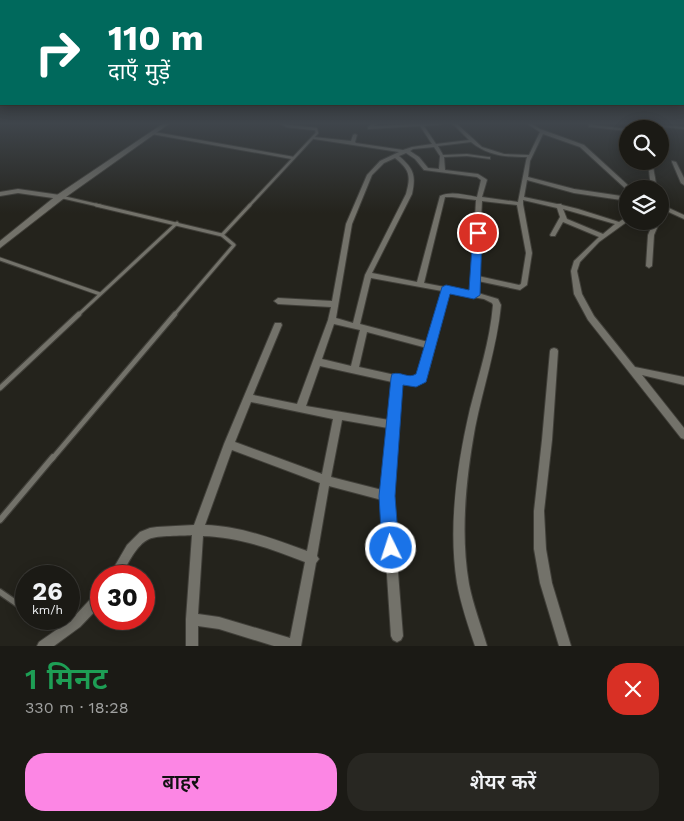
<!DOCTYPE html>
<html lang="hi">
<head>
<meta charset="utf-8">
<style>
	:root { --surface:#1b1a15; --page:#282722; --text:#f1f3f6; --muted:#a0a1a0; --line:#393834; --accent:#fc86e4 }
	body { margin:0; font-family:"Work Sans","Noto Sans Devanagari",sans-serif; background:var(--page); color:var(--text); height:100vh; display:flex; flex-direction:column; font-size:19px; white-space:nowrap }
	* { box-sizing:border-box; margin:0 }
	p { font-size:16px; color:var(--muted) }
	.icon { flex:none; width:28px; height:28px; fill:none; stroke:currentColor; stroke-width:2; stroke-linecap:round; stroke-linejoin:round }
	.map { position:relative; height:646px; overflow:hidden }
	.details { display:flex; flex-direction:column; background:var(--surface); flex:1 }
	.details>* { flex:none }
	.hud { position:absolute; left:0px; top:0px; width:685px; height:105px; box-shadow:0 2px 12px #0003,0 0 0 1px var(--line); background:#00695c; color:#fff; overflow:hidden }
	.buttons { position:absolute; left:619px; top:120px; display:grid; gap:10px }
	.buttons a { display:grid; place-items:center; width:50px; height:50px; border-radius:50%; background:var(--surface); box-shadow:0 2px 12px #0003,0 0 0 1px var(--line); font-size:25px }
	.speed { position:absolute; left:15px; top:565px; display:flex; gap:10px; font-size:25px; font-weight:700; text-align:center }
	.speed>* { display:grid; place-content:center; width:65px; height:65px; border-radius:50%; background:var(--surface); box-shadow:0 2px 12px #0003,0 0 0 1px var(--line); line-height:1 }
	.speed small { font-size:12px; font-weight:400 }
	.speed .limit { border:8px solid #d22; background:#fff; color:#111 }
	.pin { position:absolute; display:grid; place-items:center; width:42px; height:42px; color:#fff; margin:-21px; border:2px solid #fff; border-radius:50%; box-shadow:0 1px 5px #0007 }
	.me { position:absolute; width:55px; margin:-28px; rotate:356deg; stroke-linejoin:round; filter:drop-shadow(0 0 4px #0008) }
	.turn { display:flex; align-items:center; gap:18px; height:105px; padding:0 25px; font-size:22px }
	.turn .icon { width:65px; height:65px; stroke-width:2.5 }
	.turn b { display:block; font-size:35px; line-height:42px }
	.round { display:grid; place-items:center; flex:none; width:52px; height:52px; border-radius:20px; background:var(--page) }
	.headline { display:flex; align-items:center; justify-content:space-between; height:85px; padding:0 25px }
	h1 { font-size:30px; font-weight:600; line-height:38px; color:#1e9e55 }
	.button { display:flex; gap:10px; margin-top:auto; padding:10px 25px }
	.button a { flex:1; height:58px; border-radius:20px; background:var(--accent); color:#111; font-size:20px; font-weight:600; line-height:58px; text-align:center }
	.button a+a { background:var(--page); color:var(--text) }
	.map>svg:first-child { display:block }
</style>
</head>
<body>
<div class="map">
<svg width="684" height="646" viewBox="0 0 684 646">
	<rect width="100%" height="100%" fill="#24231c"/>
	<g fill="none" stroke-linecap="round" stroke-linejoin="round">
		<g stroke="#403f39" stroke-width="4.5">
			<g id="service-far3">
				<polyline points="153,133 293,158"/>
				<polyline points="62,197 101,206"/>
				<polyline points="249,206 317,133 316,129 287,126 282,123"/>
			</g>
		</g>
		<g stroke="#403f39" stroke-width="5">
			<g id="service-far2">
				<polyline points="96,205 222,235 234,245 174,315"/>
				<polyline points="222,235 250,205"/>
				<polyline points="0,259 100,294"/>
				<polyline points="78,315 177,223"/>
			</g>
		</g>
		<g stroke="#403f39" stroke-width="7">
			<g id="service-far1">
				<polyline points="0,388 79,314"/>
				<polyline points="52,459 175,314"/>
			</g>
		</g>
		<g stroke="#403f39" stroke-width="8">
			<g id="service">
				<polyline points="0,520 53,457"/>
				<polyline points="0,592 26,610"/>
				<polyline points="39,619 44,622 69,623"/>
			</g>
		</g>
		<g stroke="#403f39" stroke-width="2">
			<g id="minor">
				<path d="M373 123H377L374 126 444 123 442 124 424 126 436 144 469 140 452 123H456L482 147 504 154 529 155 540 132 526 123H530L540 129 584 145 631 188V189H628L627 190 580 147 543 134 530 161 528 177 574 189 628 197V201L574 193 527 180 524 197 557 204H561L562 205 578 209 619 222 628 216V221L599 242 580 262 577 271 582 294 594 316 635 367 684 377V385L642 375 684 428V439L681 438 588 320 574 294 571 271 574 261 599 237 563 222 555 236H551L550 235 560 217 557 208 523 200V204L532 253 527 285 520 290 478 281V293L498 299 501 305C497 347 483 387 475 428 466 478 460 533 469 584 473 605 481 625 487 646H475C468 625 461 605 457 583 448 526 457 465 470 409 479 374 490 341 493 305L492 303 484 299 449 293 429 369C423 384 417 387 401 384L392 496 403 636 401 640 397 642 393 640 391 636 382 500 329 486 317 556 319 559 316 563 301 646H274L219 629 198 626V646H186V619L192 535C182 536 158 535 149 539 136 545 128 564 121 576H109L127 545 140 532 150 528 157 527 194 525 224 444 274 325 275 323H281L282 325 253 395 297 404 328 320 331 307 278 304 274 301 278 298 332 301 346 224 367 175 380 161 399 152 314 139 312 138 314 137 351 141 353 135 355 134 357 135 355 142 356 143 403 150 412 147 432 144 420 126 368 129V127ZM471 142C488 156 506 157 527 157L526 161 518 202 482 197 487 180 486 179 478 174 445 170 444 157 467 156 490 159V157H488L467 154 443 155 438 146ZM434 147 440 156 439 169 428 168 419 157 410 151 413 149ZM406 153 415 159 424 170 477 177 481 180 477 197C465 195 451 191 440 196L417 282 372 273 412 194C416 175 414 169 399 156ZM395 158C410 170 411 176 406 194L365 275 353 323 336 318 352 224 372 175 384 163ZM445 197H452L476 200 471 292 424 283ZM482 201 517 205 526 253 521 284 519 285 478 276ZM563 209 615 224 603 234 567 219ZM371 278 442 291 428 342 360 324ZM334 324 360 330 351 366 322 359ZM367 332 427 348C422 365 420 387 397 374L395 375 359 367ZM320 366 392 382 389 420 306 406ZM251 402 333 419 322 474 235 442ZM342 420 388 428 382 490 331 477ZM232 450 320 483 307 551C274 539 240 526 205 525ZM203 536C239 537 272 549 305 562L290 638 219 617 198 614Z"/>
				<polygon points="588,123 592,123 593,125 628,129 628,131 591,127 589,127"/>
				<polygon points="639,123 684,127 684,129 641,125 639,124"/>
				<polygon points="623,132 627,133 628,148 626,147"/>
				<polygon points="648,161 652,161 657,189 651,189"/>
				<polygon points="672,161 676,162 684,178 684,185 681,183 672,162"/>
				<polygon points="18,189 60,195 63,197 60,199 18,193 0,196 0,192"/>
				<polygon points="660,204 684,215 684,219 660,208"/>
				<polygon points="654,221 660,221 654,235 652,266 649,268 646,266 648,235"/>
				<polygon points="554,348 557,349 558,351 552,440 544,511 546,549 552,583 571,646 559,646 540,583 534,549 534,511 542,440 550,351 551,349"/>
				<polygon points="101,590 101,605 80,627 54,646 37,646 39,642 72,619 97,592"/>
			</g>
		</g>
		<g stroke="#403f39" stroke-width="2">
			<polygon id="tertiary" points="164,123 170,123 63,199 0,248 0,241 57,195"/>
		</g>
		<use href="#service-far3" stroke="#73726a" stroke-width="2.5"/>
		<use href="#service-far2" stroke="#73726a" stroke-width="3"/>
		<use href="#service-far1" stroke="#73726a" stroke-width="4.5"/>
		<use href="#service" stroke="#73726a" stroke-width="5.5"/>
		<use href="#minor" fill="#73726a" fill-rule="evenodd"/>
		<use href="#tertiary" fill="#73726a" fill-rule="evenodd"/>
	</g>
	<linearGradient id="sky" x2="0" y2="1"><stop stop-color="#14130f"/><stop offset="0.58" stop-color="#3f454b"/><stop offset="1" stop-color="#3f454b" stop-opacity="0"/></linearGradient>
	<rect width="684" height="213" fill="url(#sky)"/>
	<path fill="#1a73e8" stroke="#114b97" d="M478 230 482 233 480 295 474 299 450 294 426 382 416 387 403 385 395 496 399 548 397 554 391 557 385 554 382 548 379 496 391 378 392 374C401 371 408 379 416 374L442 287 446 285 469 290 473 233Z"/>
</svg>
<div class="buttons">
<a><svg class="icon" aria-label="search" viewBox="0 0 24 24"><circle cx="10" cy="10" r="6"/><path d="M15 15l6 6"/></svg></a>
<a><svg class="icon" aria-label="layers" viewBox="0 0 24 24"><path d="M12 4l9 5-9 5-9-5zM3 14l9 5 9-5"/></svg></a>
</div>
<div class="speed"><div>26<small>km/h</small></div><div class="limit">30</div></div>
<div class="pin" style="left:478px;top:233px;background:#d93025"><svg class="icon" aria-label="arrive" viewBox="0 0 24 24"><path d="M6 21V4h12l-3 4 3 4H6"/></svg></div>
<svg class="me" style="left:391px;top:548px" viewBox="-20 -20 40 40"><circle r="17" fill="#1a73e8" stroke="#fff" stroke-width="3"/><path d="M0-11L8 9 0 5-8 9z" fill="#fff"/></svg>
<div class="hud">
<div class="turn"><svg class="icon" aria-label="right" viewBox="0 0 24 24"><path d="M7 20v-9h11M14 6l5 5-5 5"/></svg><div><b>110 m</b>दाएँ मुड़ें</div></div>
</div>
</div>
<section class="details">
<div class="headline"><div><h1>1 मिनट</h1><p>330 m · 18:28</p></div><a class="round" style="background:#d93025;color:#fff"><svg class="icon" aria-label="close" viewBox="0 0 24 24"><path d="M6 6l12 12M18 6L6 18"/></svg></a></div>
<div class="button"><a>बाहर</a><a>शेयर करें</a></div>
</section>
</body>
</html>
